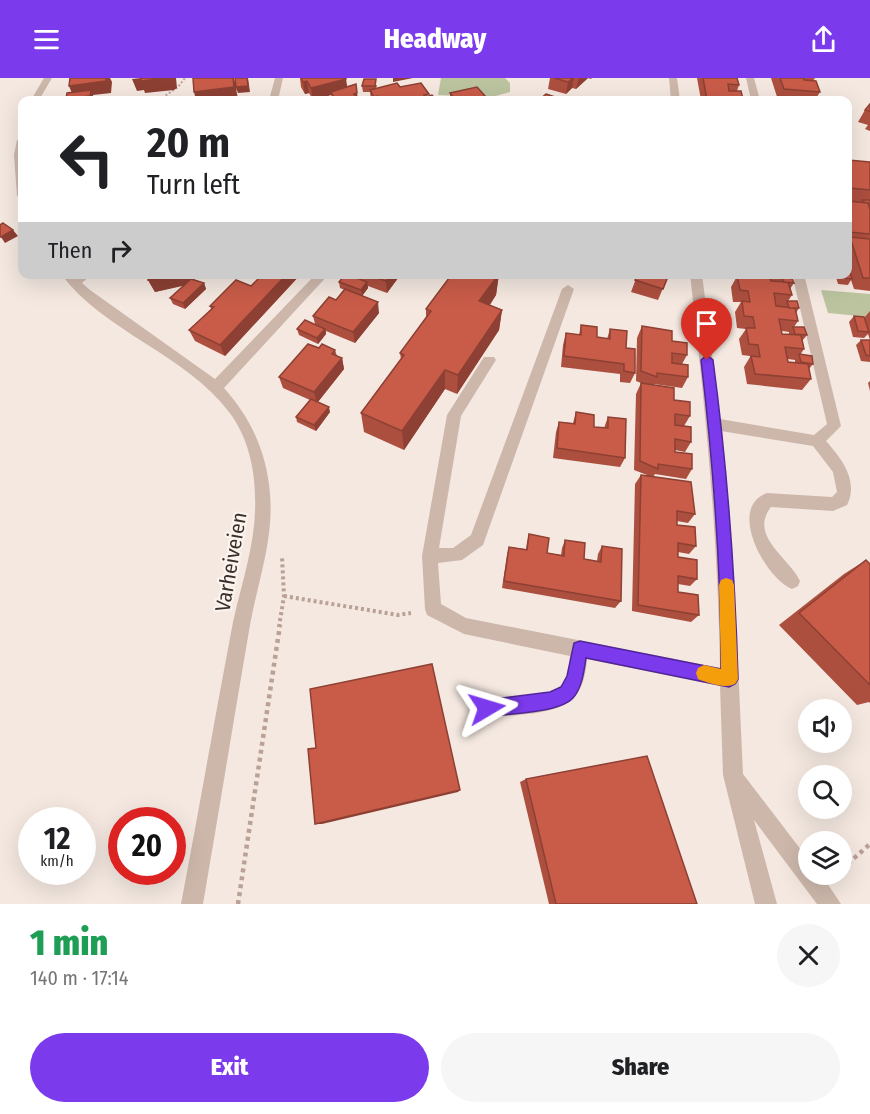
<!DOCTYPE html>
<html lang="en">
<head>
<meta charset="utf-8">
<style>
	:root { --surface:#fff; --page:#f6f6f6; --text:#202124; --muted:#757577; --accent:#7c3aed }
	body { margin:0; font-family:"Fira Sans Condensed",sans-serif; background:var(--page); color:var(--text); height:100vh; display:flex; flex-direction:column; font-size:22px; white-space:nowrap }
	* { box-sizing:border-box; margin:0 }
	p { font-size:20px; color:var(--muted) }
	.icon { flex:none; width:33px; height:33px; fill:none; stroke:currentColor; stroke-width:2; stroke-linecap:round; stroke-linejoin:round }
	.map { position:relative; height:826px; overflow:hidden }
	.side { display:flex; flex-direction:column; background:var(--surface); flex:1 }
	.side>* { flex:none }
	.banner { position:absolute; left:18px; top:18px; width:834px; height:183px; border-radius:12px; box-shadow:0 6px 24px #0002; background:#fff; color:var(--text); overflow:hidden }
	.fabs { position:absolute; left:798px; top:621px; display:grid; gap:12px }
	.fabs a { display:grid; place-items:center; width:54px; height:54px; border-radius:50%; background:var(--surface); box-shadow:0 6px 24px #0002; font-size:30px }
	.speed { position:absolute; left:18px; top:729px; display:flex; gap:12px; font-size:30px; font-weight:700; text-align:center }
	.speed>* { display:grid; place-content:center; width:78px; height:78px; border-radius:50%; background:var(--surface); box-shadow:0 6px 24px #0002; line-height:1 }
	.speed small { font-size:15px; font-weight:400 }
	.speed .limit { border:9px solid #d22; background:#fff; color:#111 }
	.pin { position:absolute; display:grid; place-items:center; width:51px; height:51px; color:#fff; margin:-62px -26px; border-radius:50% 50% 50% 0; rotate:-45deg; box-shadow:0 0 6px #0007 }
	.pin .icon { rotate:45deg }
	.me { position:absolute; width:66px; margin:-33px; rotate:83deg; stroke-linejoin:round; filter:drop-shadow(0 0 4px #0008) }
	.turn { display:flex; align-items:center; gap:21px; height:126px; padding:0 30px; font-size:27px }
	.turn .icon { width:78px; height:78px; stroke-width:2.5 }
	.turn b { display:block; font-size:42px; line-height:51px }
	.then { display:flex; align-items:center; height:57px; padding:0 30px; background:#0003; gap:12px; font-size:22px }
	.round { display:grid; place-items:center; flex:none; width:63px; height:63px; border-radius:32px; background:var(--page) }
	.overview { display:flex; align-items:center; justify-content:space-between; height:102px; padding:0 30px }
	h1 { font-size:36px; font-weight:800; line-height:45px; color:#1e9e55 }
	.primary-button { display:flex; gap:12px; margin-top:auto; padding:12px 30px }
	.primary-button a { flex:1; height:69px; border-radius:36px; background:var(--accent); color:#fff; font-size:24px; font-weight:800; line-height:69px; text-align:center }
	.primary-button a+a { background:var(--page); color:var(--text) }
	header { display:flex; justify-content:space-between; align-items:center; height:78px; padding:0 30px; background:var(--accent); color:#fff; font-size:27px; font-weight:800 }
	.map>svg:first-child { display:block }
</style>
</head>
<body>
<header><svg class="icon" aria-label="menu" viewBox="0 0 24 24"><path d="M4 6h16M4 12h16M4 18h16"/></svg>Headway<svg class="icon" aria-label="share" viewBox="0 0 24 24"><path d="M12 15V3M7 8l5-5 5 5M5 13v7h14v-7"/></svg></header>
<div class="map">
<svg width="870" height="826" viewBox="0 0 870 826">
	<rect width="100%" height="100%" fill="#f4e8e0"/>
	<g fill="#bbc49f">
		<polygon points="441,0 505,0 510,5 510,14 492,19 438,17"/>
		<polygon points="821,212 870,216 870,239 828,235"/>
	</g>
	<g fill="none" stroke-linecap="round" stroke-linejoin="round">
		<polyline stroke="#b9a195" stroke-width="2" stroke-dasharray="2 2" stroke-linecap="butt" points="159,22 178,9 185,0"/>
		<g stroke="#b9a195" stroke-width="4" stroke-dasharray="3 3" stroke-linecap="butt">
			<polyline points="284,518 398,537 411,535"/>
			<polyline points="279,549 284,518 282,479"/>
		</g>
		<g stroke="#b9a195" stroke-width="4.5" stroke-dasharray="4 4" stroke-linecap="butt">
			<polyline points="842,791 870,766"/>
			<polyline points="238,826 280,547"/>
		</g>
		<g fill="#cdb7ab" fill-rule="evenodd">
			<polygon points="44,0 52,0 39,22 31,22"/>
			<polygon points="275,0 283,0 278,22 269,22"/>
			<polygon points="669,0 677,0 680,22 671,22"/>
			<polygon points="746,0 754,0 760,22 751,22"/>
			<polygon points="22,59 22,121 17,118 14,77 17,62"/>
			<path d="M61 196H92L82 205 90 212 215 301 316 196H329L224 310C251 340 267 375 270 416 274 461 258 503 250 547 234 640 219 733 203 826H181C199 732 215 638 233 544 242 503 257 462 255 419 255 390 247 357 229 334 184 275 104 254 61 196Z"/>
			<path d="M690 196H702L720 341 814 357 827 346 792 196H804L841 348 826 363C842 381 859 403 847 427L833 433 771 429C748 458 790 480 800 503L798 508 792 511C766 501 726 430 767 415L832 419 837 414 833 394 813 368 721 353 734 499 743 696 808 781V796H821L841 826H817L754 742 777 826H755L723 697 720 608 587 581C586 593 584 607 576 617 561 638 511 637 487 639L481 636 478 630 481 624 487 621C506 619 556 621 565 602 569 595 569 586 570 578L464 556 427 537 425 531 422 478 447 337 484 279H494L496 282 494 285 461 338 439 470H453L471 457 562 211 568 207 574 211 483 467 462 482 438 485 441 526 466 540 720 590C718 458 705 327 690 196Z"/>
		</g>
	</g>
	<g fill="#ad4f3f" fill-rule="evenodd">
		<polygon points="300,0 347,9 358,21 357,21 357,22 333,22 331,17 313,22 309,15 305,16 301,9"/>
		<polygon points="550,0 592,0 591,1 588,0 576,11 572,10 566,16 548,11"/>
		<polygon points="697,0 737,0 739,7 737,13 743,21 742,22 701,22"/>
		<polygon points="771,0 815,0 813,3 820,14 815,22 778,22"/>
		<polygon points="377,7 376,11 400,9 429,18 436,22 371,22 370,14 363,14 362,8"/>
		<polygon points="450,15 485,18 485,22 450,22"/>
		<polygon points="870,26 870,53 865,51 868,47 858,44 865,32"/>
		<polygon points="848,82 870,84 870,213 854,211 851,202 848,207 838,206 835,196 848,196"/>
		<polygon points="255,196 301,196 225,278 195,263 189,252 211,231 210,228 251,208 258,201 256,200"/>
		<polygon points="352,196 401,196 387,215 368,208 368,210 362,218 379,235 355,265 326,253 326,256 318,266 299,257 297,251 315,246 313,238 336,222 345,212 340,210 339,204 353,199"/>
		<polygon points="499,196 496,217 490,227 502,232 499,252 457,316 445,311 404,372 364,354 361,335 401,281 400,275 426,241 426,231"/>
		<polygon points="633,196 669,196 658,222 631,214 637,198"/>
		<path d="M729 196H783L782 198 794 205 790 211 792 217 788 223 799 230 796 235 798 243 794 249 807 257 802 263 804 271 800 277 813 286 809 291 811 301 802 312 747 306 744 289 750 279V278L742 277 739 261 746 251 737 250 735 234 741 224H733L731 209 736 200 729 199ZM782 253 789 254V256H782ZM788 281 795 282V285L788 284Z"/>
		<polygon points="207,198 193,201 204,205 206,211 185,231 173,226 170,220 184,207 155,214 148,202"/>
		<polygon points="870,233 870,284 861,283 856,267 861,262 870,262 868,256 864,260 853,259 849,244 854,238 864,240"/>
		<polygon points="581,247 597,259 607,261 610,251 626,270 635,295 630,305 620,304 620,296 561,289 563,267 566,255 579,257"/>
		<polygon points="642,248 672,263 687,277 682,286 688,299 682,310 654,306 653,307 674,322 690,338 684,348 691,364 685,374 675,372 675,374 692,391 686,401 655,396 653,399 695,436 688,445 677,443 677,447 696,468 689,476 678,474 678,479 697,501 690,508 678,506 678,514 699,537 691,544 632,533 635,406 641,397 647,397 634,392 636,316 641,305 636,303 637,260"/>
		<polygon points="319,270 335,272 337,278 342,280 344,291 318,324 330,334 316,353 297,344 296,339 310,322 283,310 279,299"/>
		<polygon points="870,303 870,313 868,305"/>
		<polygon points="576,334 594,349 604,350 608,339 625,380 620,389 553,380 556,354 559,344 573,345"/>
		<polygon points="529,456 547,475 561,477 562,470 565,462 584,481 597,483 598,476 602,468 621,523 615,530 502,510 507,477 509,469 526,471 527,464"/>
		<polygon points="866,482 870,486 870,625 869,624 857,627 779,547 844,496"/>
		<polygon points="526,701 697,826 549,826 520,704"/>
	</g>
	<g fill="#8d4033">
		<polygon points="106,0 110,0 112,4 111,15 93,17 93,22 67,22 66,21 74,20 69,8"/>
		<polygon points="141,0 176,0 177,10 174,12 145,15 144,12 137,13 132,1"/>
		<polygon points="233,0 234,0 236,9 248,0 250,14 238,15 236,10 238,21 225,22 196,22 194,14"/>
		<polygon points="393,0 413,0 393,4"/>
		<polygon points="573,0 574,0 572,10 566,16 568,4"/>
		<polygon points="579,0 588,0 576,11"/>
		<polygon points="346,1 348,13 331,14 331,17 313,22 311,10"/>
		<polygon points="307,3 309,15 305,16 303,4"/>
		<polygon points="357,15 358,21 357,21 357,22 347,22 354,16"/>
		<polygon points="378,18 379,22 374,22 374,19"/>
		<polygon points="485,18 485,22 478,22 479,20"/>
		<polygon points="13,152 18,158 5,165 1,159"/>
		<polygon points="175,196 207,196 207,198 187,203 187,207 155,214 148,202"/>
		<polygon points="287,196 301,196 225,278 220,267"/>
		<polygon points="391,196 401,196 387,215 386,203"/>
		<polygon points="499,196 496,217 478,244 479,223"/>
		<polygon points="367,204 368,210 362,218 361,212"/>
		<polygon points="204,205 206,211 185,231 183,225"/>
		<polygon points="378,224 379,235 355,265 353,254"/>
		<polygon points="502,232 499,252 457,316 458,297"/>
		<polygon points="325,251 326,256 318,266 317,260"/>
		<polygon points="342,280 344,291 317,325 314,314"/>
		<polygon points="445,292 445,311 404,372 402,353"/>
		<polygon points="329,329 330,334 316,353 314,347"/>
		<polygon points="460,712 458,714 322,746 315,746"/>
	</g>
	<g fill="#c95c49" stroke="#8d4033" stroke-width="1.5">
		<polygon points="70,0 106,0 106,3 69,8"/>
		<polygon points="141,0 166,0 141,3"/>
		<polygon points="193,0 233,0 234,9 194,14"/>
		<polygon points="235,0 247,0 248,8 236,9"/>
		<polygon points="301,0 346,0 346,1 311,10 307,3 303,4"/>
		<polygon points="554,0 573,0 568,4"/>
		<polygon points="703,0 737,0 739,7 728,6 729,13 741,13 743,21 731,20 731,22 707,22"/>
		<polygon points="780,0 803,0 804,2 816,3 820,14 784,11"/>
		<polygon points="364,1 376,1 375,8 362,8"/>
		<polygon points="397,5 400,9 421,5 429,16 424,17 425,19 432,17 436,22 405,22 404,21 393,22 381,22 378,18 374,19 370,12"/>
		<polygon points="356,6 357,15 354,16 357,20 347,22 335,22 331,14"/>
		<polygon points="477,9 485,18 479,20 481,22 456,22 450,15"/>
		<polygon points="91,12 90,18 66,21 67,15"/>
		<polygon points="546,16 558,20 555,22 539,22"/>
		<polygon points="511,19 511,22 495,22"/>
		<polygon points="870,26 870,33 865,32"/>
		<polygon points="848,82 870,84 870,112 850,110 848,104"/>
		<polygon points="862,122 870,122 870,131 868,125 863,124"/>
		<polygon points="848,123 868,125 870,131 870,156 848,154"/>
		<polygon points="3,145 13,152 1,159 0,159 0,147"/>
		<polygon points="850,159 870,161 870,200 863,200"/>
		<polygon points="848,188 852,201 843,200 842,196 848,196"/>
		<polygon points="148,196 175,196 148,202"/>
		<polygon points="263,196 287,196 220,267 189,252 214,229 210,228 236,202 251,208"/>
		<polygon points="346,196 347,196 367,204 361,212 339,204"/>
		<polygon points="367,196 391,196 386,203"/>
		<polygon points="452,196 499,196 479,223 502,232 458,297 445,292 402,353 361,335 404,277 400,275 431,233 426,231"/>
		<polygon points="638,196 669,196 663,211 635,202"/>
		<polygon points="745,196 769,196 771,203 788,204 792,217 774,215 776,228 795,230 798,243 779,241 782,256 801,257 804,271 785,269 788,284 808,286 811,301 755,296 751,278 760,279 758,267 749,266 746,250 755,250 753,239 744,238 742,223 750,224 748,213 740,212 737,197 745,198"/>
		<polygon points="781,198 791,199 794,205 784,204"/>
		<polygon points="191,201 204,205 183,225 170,220"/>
		<polygon points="345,211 378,224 353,254 313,238 329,219 336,222"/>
		<polygon points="787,223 797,223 799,230 789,230"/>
		<polygon points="854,238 864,239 869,254 858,253"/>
		<polygon points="305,242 325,251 317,260 297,251"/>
		<polygon points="581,247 597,249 597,259 610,261 610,251 627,253 626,270 635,271 635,295 624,293 624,286 564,278 566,255 581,257"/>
		<polygon points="642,248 672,253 672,263 687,265 687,277 672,275 672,285 688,287 688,299 657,295 657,299 641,293"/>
		<polygon points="793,249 804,249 807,257 795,256"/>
		<polygon points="861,262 870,262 870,278 866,277"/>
		<polygon points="308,266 319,270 322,266 335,272 332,276 342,280 314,314 279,299"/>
		<polygon points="799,276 812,278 813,286 801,284"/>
		<polygon points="641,305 674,310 674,322 690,324 690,338 675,336 675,347 691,349 691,364 675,361 675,374 692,376 692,391 658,386 658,391 640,383"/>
		<polygon points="311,321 329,329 314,347 296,339"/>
		<polygon points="576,334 594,337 594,349 608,350 608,339 626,341 625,380 557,370 559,344 575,346"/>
		<polygon points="641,397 691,404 695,436 677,433 677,447 695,449 696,468 678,465 678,479 697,482 697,501 678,498 678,514 698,517 699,537 638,527"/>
		<polygon points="529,456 549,460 547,475 564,478 565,462 585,465 584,481 601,484 602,468 622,471 621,523 504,503 509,469 527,472"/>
		<polygon points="866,482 870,486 870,607 799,535"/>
		<polygon points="432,586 460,712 315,746 308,671 316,670 310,611"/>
		<polygon points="647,678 697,826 556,826 526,701"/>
	</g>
	<path fill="#7c3aed" stroke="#51269a" stroke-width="1.5" d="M707 277 713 282C727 387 735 494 738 601L735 606 729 609 586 580C584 593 582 610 573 620 559 635 508 636 487 638L481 636 478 630 481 624 487 622 550 614 561 609 567 598 574 565 580 563 721 591C721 488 713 384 701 282Z"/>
	<path fill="#f59e0b" d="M726 500 732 502 734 507 738 601 735 606C725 611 708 605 698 601L696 595 698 590 704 587 721 591 719 507 721 502Z"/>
	<g text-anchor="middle" stroke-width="4.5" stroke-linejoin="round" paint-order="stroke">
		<g font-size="21" fill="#3a2e2a" stroke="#fbf3ed">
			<text transform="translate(231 484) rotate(-80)" y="7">Varheiveien</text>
		</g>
	</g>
</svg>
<div class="fabs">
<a><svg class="icon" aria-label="sound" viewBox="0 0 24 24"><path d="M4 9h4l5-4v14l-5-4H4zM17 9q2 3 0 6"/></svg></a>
<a><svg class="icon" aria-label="search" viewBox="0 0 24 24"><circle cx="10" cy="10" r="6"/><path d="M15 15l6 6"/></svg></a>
<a><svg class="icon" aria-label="layers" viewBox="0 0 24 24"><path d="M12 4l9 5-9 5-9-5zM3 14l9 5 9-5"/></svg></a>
</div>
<div class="speed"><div>12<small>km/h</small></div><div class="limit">20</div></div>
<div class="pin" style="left:707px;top:282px;background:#d93025"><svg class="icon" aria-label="arrive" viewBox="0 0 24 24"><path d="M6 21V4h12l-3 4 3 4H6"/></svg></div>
<svg class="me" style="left:487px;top:630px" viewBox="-20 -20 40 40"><path d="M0-17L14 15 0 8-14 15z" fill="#7c3aed" stroke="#fff" stroke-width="4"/></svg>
<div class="banner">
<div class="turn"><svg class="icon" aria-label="left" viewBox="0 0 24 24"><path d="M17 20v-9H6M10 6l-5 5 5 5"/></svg><div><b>20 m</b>Turn left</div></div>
<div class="then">Then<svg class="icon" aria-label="right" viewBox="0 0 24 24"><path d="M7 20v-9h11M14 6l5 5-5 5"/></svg></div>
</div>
</div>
<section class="side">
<div class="overview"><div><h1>1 min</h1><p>140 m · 17:14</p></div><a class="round"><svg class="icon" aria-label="close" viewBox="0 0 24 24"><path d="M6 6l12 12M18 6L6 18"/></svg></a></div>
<div class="primary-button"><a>Exit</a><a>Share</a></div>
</section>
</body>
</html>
